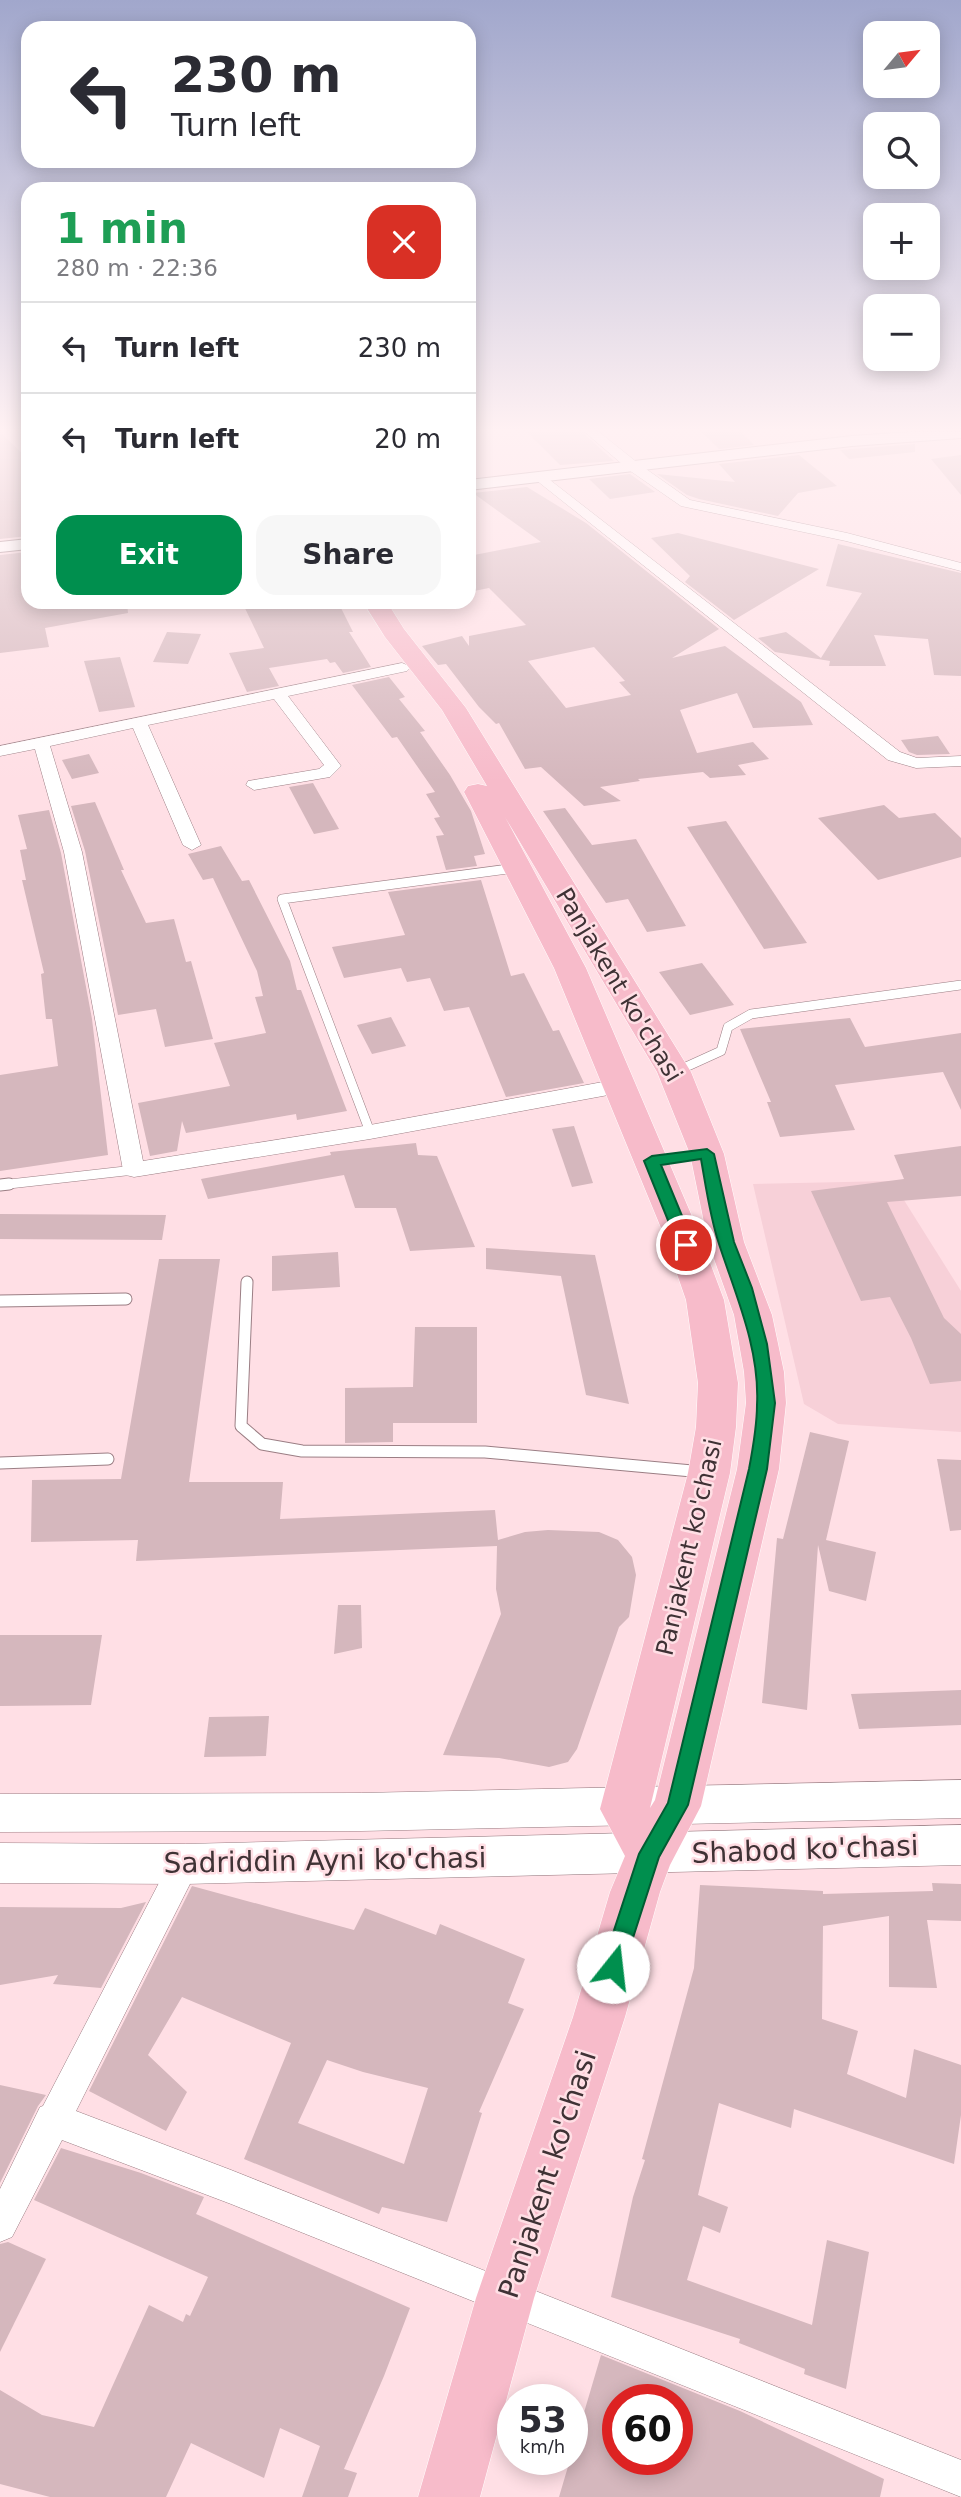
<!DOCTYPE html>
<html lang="en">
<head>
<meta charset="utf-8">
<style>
	:root { --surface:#fff; --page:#f7f7f7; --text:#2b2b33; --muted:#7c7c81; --line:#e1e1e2; --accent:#008f4e }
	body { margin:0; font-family:"DejaVu Sans",sans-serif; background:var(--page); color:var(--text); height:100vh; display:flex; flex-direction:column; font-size:26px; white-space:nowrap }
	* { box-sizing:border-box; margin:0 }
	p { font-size:23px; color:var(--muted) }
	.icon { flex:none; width:38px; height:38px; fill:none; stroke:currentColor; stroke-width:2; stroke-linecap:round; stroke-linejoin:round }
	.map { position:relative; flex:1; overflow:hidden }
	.side { position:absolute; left:21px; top:182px; width:455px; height:427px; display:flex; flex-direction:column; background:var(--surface); border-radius:21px; box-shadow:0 4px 18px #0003 }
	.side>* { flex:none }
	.banner { position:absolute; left:21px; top:21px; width:455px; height:147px; border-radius:21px; box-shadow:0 4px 18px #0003; background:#fff; color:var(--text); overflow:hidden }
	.needle { width:46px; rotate:61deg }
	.fabs { position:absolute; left:863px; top:21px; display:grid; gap:14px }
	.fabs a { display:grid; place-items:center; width:77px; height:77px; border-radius:14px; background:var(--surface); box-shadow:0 4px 18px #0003; font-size:35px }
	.speed { position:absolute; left:497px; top:2384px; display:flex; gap:14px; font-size:35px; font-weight:700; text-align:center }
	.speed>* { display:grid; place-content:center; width:91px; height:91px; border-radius:50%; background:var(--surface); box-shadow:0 4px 18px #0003; line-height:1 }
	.speed small { font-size:18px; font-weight:400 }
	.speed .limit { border:10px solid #d22; background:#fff; color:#111 }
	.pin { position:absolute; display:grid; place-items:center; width:60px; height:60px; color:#fff; margin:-30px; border:4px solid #fff; border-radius:50%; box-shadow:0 2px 7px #0007 }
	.me { position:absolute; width:77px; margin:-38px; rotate:16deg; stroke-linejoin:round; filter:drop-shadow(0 0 5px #0008) }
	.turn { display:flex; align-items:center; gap:24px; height:147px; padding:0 35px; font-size:32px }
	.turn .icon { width:91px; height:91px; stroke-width:2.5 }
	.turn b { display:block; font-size:49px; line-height:60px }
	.round { display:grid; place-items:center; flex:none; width:74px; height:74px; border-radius:21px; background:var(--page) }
	.summary { display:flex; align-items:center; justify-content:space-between; height:119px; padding:0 35px }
	h1 { font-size:42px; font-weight:800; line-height:52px; color:#1e9e55 }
	.action { display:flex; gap:14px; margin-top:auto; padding:14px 35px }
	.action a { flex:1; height:80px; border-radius:21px; background:var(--accent); color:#fff; font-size:28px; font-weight:800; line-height:80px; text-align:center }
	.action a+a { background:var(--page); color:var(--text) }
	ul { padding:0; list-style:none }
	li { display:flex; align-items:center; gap:21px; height:91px; padding:0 35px; border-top:2px solid var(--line) }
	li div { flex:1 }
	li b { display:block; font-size:26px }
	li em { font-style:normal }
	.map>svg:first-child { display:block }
</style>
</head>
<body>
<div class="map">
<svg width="961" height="2497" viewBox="0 0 961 2497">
	<rect width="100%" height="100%" fill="#ffdfe5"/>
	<polygon fill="#f7d0d8" points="892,1181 961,1291 961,1432 838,1424 804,1404 753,1184"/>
	<g fill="#d5b7bd" fill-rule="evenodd">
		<polygon points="0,432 28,459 28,536 0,539"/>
		<polygon points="527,432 582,432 614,461 560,465"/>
		<polygon points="702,432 741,432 754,445 719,449"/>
		<polygon points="915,444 915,452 849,459 840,450"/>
		<polygon points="799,455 837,486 798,493 778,516 699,499 687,495 657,474 735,482 719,464"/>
		<polygon points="961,455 961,495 931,459"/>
		<polygon points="630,474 655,492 610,499 589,479"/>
		<path d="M527 487 586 523 719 629 672 658 725 646 801 702 813 725 753 728 737 693 680 710 697 753 753 742 769 759 738 765 746 775 710 778 703 772 638 779 640 781 600 787 621 801 584 806 541 767 525 769 499 723 496 724 479 707 446 664 438 665 422 646 462 636 469 646V636L526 625 489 588 469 592V556L541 542 473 493ZM594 647 625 681 619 682 631 695 566 708 528 661Z"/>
		<polygon points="678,533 819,569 734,620 685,582 690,576 651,538"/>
		<polygon points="838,544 961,573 961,676 934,675 928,639 874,635 886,666 829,666 830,661 775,652 758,638 786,632 821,658 862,593 826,586"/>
		<polygon points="28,552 28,602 127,602 128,613 45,628 49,647 0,653 0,555"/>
		<polygon points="242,602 338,602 353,632 349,632 371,667 343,673 335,662 330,663 327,659 269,668 279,686 247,692 229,653 264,648"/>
		<polygon points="167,632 201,634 188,664 153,662"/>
		<polygon points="120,657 135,707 99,712 84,661"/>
		<polygon points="389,677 405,697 399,699 425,731 420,732 450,775 471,811 485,854 474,856 477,866 446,870 436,836 444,835 434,818 440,817 426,794 435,792 397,737 392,738 352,685"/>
		<polygon points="938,736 950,754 917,755 909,752 901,740"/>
		<polygon points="89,754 99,773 72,779 62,760"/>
		<polygon points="313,783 339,829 314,834 289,787"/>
		<polygon points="95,802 124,870 121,870 146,923 174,919 186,962 191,961 213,1039 165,1047 156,1009 118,1015 85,851 71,806"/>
		<polygon points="884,805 899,818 935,813 961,838 961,857 878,880 818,818"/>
		<polygon points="565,808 592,845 636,839 686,926 647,932 628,899 606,903 543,811"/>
		<polygon points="49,810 61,853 92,1019 108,1155 0,1171 0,1075 58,1066 52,1019 46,1019 41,974 44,973 22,880 26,880 20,850 27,849 18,815"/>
		<polygon points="726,821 807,943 764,949 687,827"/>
		<polygon points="221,846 242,881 249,880 290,961 297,990 301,990 347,1111 297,1120 296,1114 186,1133 182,1121 177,1151 150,1156 138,1103 230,1086 214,1043 266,1033 255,997 263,996 257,971 213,878 203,880 188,854"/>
		<polygon points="481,880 511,976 524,973 553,1031 559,1030 584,1083 506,1097 469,1007 444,1011 430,978 407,982 401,968 344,978 332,947 405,935 388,892"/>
		<polygon points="702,963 734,1005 690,1015 659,972"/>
		<polygon points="391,1017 406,1046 372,1054 357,1025"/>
		<polygon points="850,1018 865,1047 961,1033 961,1110 943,1072 835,1085 855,1130 780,1137 767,1102 771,1102 740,1029"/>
		<polygon points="574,1126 593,1183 572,1187 552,1129"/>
		<polygon points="416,1143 418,1155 437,1156 475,1247 410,1251 396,1208 355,1208 344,1175 208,1199 201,1179 331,1155 330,1152"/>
		<polygon points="961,1146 961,1196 887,1202 944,1318 961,1334 961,1381 930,1384 911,1338 890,1297 861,1301 811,1191 904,1179 894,1155"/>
		<polygon points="0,1214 166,1215 162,1240 0,1239"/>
		<polygon points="486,1248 595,1255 629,1404 586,1395 561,1276 486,1269"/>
		<polygon points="338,1252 340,1287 272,1291 272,1256"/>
		<polygon points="159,1259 220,1259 189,1482 283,1482 280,1519 495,1510 498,1540 525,1532 548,1530 599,1532 618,1540 632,1557 636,1575 629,1617 619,1627 577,1749 568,1762 549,1767 499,1758 443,1755 501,1614 496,1589 497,1546 136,1561 138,1540 31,1542 32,1480 121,1479"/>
		<polygon points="415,1327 477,1327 477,1423 393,1423 393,1442 345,1443 345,1388 413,1387"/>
		<polygon points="810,1432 849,1441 826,1540 876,1552 866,1601 829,1591 818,1545 807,1710 762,1703 777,1538 783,1539"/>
		<polygon points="937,1459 961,1460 961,1530 950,1531"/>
		<polygon points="338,1605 361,1605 362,1648 334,1654"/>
		<polygon points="0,1635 102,1635 91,1705 0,1706"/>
		<polygon points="961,1690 961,1725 859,1729 851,1694"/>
		<polygon points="269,1716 266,1756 204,1757 209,1717"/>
		<polygon points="932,1883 961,1884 961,1921 927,1920 937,1988 889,1987 889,1916 823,1926 822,2019 858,2031 847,2074 906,2098 914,2049 961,2065 961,2115 954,2164 794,2109 791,2128 719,2103 698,2195 728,2207 720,2233 703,2226 687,2280 812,2325 827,2240 869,2252 846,2389 804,2374 805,2369 739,2343 740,2339 611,2297 633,2197 645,2160 642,2159 694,1968 700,1885 823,1891 823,1894 933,1891"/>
		<path d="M192 1886 354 1930 365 1908 436 1935 440 1924 525 1959 508 2003 524 2009 479 2112 482 2113 447 2222 382 2207 379 2214 244 2159 291 2043 182 1997 148 2055 187 2092 166 2131 89 2091ZM327 2060 363 2072 428 2088 404 2164 298 2123Z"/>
		<polygon points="146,1902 101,1988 53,1984 58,1975 0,1985 0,1907 121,1908"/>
		<polygon points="0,2085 46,2095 38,2106 0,2183"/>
		<polygon points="61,2148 141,2173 204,2197 196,2214 410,2308 384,2376 344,2469 357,2473 348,2497 302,2497 320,2446 280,2428 264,2478 191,2443 166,2497 50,2497 0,2484 0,2390 42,2415 94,2427 149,2305 183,2322 186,2314 190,2316 208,2277 34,2200"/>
		<polygon points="8,2242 46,2259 0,2352 0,2244"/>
		<path d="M601 2355 740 2411 884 2479 880 2497H559ZM618 2399H677V2459H618Z"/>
	</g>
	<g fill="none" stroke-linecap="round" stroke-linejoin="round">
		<g stroke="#9b7e84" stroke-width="10">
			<g id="service-far1">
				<polyline points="677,1071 721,1051 728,1027 751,1014 961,985"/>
				<polyline points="370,1132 282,899 515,868"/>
				<polyline points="0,1185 134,1170"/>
			</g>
		</g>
		<g stroke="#9b7e84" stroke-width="13">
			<g id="service">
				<polyline points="0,1185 9,1184"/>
				<polyline points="247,1282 241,1426 262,1444 302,1451 485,1452 703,1472"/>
				<polyline points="0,1301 126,1299"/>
				<polyline points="0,1463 108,1459"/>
			</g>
		</g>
		<g stroke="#9b7e84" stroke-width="1">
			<g id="minor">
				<polygon points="585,432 599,432 639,464 690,500 847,533 961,563 961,571 846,541 681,506 629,470"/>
				<polygon points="541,473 900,752 917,758 961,756 961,766 916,768 888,760 536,480 534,477"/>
				<polygon points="402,663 407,665 410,668 407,671 288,696 341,766 330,777 324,778 254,790 246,785 248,781 319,769 324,765 274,699 148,725 201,845 192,850 183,845 133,728 50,746 82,852 143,1161 370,1125 619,1079 626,1081 629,1086 626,1091 619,1093 370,1139 134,1177 126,1175 123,1170 64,852 35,749 0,756 0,746"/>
				<polygon points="185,1850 196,1854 200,1864 76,2111 231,2170 961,2460 961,2497 231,2204 62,2140 12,2237 0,2242 0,2189 40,2107 43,2106 174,1854"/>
			</g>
		</g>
		<g stroke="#9b7e84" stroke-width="2">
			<g id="tertiary">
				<polygon points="911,432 961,432 961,438 852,446 469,490 469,480 852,436"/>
				<polygon points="28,539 28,549 0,552 0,542"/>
			</g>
		</g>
		<g stroke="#9b7e84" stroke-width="1">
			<g id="secondary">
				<polygon points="961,1780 961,1818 361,1831 0,1832 0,1794 361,1793"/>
				<polygon points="961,1825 961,1865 185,1884 0,1883 0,1843 185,1844"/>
			</g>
		</g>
		<g stroke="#fff" stroke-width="1">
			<path id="primary" d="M363 602H387L404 629 466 708 691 1072 724 1154 744 1242 772 1315 784 1372 786 1403 779 1469 701 1806 670 1865 660 1892 625 2017 534 2298 480 2497H418L476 2298 573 2017 610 1892 625 1856 600 1809 688 1473 696 1427 698 1383 686 1300 661 1228 554 968 464 792 468 786 478 784 487 786 442 710 385 637ZM505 817 657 1072 690 1154 708 1242 734 1315 744 1372 746 1403 737 1469 655 1800 650 1808 730 1473 736 1427 738 1383 724 1300 697 1228 586 968Z"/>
		</g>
		<use href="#service-far1" stroke="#fff" stroke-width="9"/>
		<use href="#service" stroke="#fff" stroke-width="11"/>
		<use href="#minor" fill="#fff" fill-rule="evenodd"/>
		<use href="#tertiary" fill="#fff" fill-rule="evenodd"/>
		<use href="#secondary" fill="#fff" fill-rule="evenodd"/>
		<use href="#primary" fill="#f7bbca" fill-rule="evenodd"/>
	</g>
	<linearGradient id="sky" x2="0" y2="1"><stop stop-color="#a1a7cc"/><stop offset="0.55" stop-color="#fff1f3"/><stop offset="1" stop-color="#fff1f3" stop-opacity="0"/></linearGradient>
	<rect width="961" height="782" fill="url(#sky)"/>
	<path fill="#008f4e" stroke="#005d33" stroke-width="2" d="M707 1149 714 1154 734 1242 752 1288 767 1344 775 1403 767 1469 688 1805 659 1857 621 1975 613 1978 606 1975 602 1967 639 1854 668 1803 749 1469C753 1448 757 1427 757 1405 760 1349 736 1296 719 1244 710 1217 706 1187 701 1159L661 1165 694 1245 686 1251 678 1245 644 1161 652 1156Z"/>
	<g text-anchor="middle" stroke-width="5" stroke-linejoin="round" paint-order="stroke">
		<g font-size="24" fill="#3f3235" stroke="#ffdfe5">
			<text transform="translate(619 985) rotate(59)" y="8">Panjakent ko'chasi</text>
			<text transform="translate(689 1547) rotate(-77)" y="8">Panjakent ko'chasi</text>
		</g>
		<g font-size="28" fill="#3f3235" stroke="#ffdfe5">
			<text transform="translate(805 1849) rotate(-2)" y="10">Shabod ko'chasi</text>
			<text transform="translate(325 1860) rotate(-1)" y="10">Sadriddin Ayni ko'chasi</text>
			<text transform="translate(547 2174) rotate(-72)" y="10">Panjakent ko'chasi</text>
		</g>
	</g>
</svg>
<div class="fabs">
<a><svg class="needle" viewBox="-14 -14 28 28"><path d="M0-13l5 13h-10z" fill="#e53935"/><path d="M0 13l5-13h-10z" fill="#7c7c81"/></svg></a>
<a><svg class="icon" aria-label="search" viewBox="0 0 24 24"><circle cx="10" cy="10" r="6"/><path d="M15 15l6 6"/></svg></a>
<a>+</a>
<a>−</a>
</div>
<div class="speed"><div>53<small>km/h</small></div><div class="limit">60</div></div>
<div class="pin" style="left:686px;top:1245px;background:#d93025"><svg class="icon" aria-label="arrive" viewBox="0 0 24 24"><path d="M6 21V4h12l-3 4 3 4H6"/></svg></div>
<svg class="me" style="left:613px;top:1967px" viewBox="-20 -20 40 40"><circle r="19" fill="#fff"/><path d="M0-13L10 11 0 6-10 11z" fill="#008f4e"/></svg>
<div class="banner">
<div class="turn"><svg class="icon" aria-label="left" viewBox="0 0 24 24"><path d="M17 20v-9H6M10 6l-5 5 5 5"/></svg><div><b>230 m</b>Turn left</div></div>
</div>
<section class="side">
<div class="summary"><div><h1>1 min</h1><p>280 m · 22:36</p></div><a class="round" style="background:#d93025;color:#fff"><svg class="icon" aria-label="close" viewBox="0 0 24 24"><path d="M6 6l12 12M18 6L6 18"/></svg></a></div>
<ul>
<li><svg class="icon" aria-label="left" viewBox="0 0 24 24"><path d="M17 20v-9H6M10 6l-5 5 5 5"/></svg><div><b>Turn left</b></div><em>230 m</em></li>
<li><svg class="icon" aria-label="left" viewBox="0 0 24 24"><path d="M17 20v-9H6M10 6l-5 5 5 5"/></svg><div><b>Turn left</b></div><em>20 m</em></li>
</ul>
<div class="action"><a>Exit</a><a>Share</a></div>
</section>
</div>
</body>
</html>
